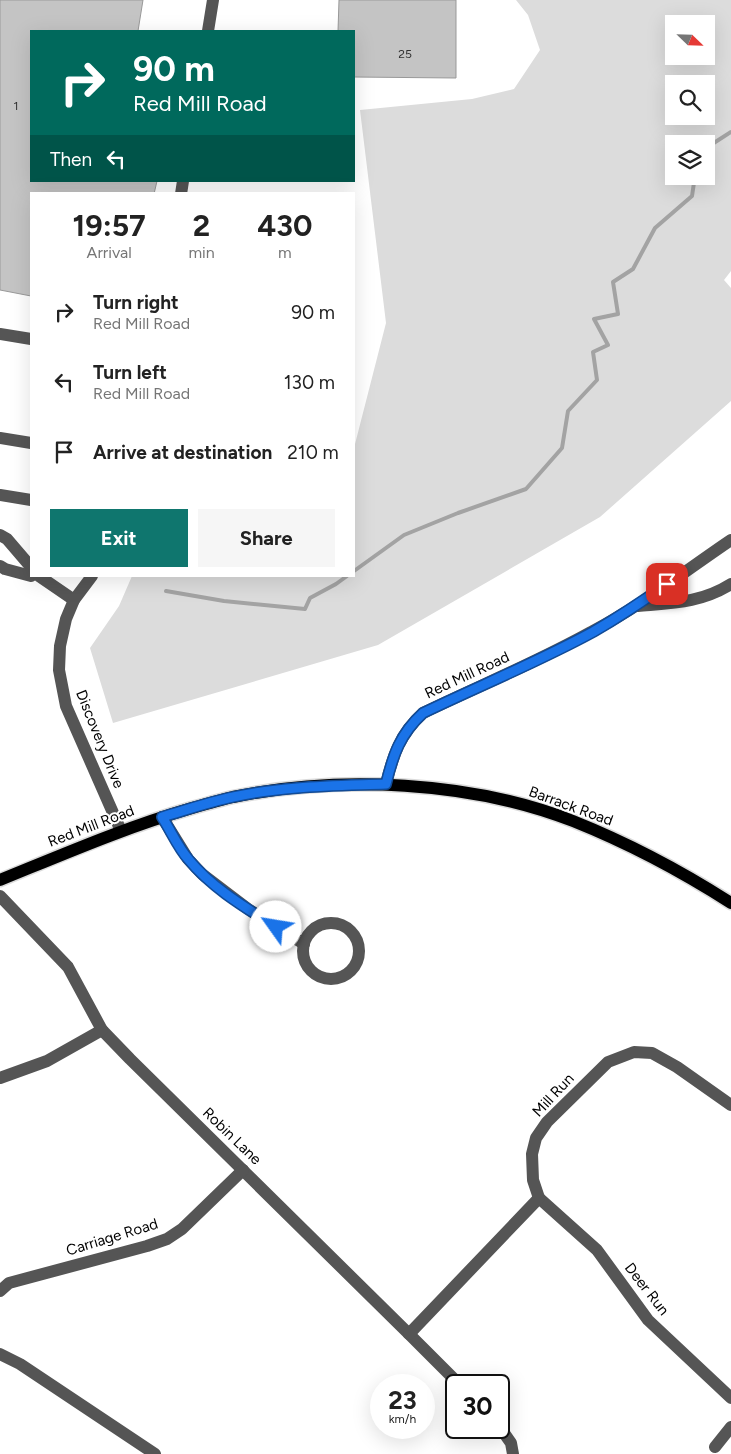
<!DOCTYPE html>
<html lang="en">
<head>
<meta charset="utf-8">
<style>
	:root { --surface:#fff; --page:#f6f6f6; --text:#222; --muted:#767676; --accent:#0f766e }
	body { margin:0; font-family:Figtree,sans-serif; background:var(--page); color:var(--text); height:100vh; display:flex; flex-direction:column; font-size:19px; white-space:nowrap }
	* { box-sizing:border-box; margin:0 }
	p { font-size:16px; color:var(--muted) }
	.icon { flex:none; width:28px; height:28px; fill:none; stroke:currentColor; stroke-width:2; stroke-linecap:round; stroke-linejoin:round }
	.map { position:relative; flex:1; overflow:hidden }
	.panel { position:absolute; left:30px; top:192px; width:325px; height:385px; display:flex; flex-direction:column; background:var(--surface); border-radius:0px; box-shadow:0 5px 20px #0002 }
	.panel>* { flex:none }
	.hud { position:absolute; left:30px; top:30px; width:325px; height:152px; border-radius:0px; box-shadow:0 5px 20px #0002; background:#00695c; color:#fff; overflow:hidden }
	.needle { width:32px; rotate:113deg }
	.controls { position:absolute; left:665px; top:15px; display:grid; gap:10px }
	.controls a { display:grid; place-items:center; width:50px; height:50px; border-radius:0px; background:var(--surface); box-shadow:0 5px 20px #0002; font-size:25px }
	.speed { position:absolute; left:370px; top:1374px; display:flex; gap:10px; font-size:25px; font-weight:700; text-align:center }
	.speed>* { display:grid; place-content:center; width:65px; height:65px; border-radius:50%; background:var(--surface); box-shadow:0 5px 20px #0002; line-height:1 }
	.speed small { font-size:12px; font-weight:400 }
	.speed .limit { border:2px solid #111; border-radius:8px; background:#fff; color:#111 }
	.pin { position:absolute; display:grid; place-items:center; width:42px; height:42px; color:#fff; margin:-21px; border-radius:10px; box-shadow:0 2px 8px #0006 }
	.me { position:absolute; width:55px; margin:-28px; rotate:302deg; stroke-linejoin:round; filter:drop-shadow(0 0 4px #0008) }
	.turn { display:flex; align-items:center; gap:18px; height:105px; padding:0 20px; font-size:22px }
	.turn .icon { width:65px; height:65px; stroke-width:2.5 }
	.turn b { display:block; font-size:35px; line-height:42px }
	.then { display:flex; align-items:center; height:48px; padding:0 20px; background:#0003; gap:10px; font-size:19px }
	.eta { display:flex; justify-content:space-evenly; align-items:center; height:85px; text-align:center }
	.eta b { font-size:30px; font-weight:700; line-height:35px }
	.cta { display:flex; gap:10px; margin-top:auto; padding:10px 20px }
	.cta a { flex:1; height:58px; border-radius:0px; background:var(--accent); color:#fff; font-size:20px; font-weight:700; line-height:58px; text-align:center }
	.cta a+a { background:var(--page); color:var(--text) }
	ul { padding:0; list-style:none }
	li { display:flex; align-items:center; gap:15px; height:70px; padding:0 20px }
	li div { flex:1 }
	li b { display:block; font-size:19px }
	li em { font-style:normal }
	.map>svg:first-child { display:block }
</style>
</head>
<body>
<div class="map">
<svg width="731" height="1454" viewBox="0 0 731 1454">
	<rect width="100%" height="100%" fill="#fff"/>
	<path fill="#dcdcdc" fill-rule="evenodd" d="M516 0H731V271L724 280 731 288V401L600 517 378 645 113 723 90 648 119 606 132 576H354V448L386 323 360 110 472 99 514 89 540 50 528 15ZM674 24H706V56H674ZM674 84H706V116H674ZM674 144H706V176H674Z"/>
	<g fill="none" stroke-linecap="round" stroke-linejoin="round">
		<g stroke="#a3a3a3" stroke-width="4">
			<polyline points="706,148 731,132"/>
			<polyline points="354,571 404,535 458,513 526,489 562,448 568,411 597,380 593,352 608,345 594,319 618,314 613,282 633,269 655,228 692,196 695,176"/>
			<polyline points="166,591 224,601 305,609 310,598 336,584 347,576"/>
		</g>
	</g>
	<g fill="#c4c4c4" stroke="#999">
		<polygon points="0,0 143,0 138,31 31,31 31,181 157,181 154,194 31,194 31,296 0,290"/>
		<polygon points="339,0 456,0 456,78 354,77 354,31 338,31"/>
	</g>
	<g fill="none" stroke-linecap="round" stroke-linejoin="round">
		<g stroke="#dbdbdb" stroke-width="15">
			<path id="major" d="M0 880C64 854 126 827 192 808 206 804 220 800 233 797 340 775 471 781 573 821 628 843 681 871 731 903"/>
		</g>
		<g stroke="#555" stroke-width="12">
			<polyline points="208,31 213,0"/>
			<polyline points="181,194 183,181"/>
			<polyline points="0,334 31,339"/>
			<polyline points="0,438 31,443"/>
			<polyline points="0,495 31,500"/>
			<polyline points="0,535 7,539 31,567"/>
			<polyline points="0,566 5,569 31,576"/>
			<polyline points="39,576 74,600"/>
			<polyline points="92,576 74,600 66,619 60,646 59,670 66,706 121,831"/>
			<path d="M638 606C672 603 701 603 731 584"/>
			<path d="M386 784C393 755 400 734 423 713 479 686 537 662 591 632 641 606 685 571 731 540"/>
			<polyline points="162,817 188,859 202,874 248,909 304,944"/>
			<polyline points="0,896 68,967 102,1030 130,1059 409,1334 460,1385"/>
			<circle cx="331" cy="951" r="28"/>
			<polyline points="0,1078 47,1061 102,1030"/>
			<polyline points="539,1198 597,1250 648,1320 731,1398"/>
			<polyline points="0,1291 9,1283 147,1246 167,1239 182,1229 243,1170"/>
			<polyline points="409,1334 539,1198 533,1180 532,1154 536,1138 547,1122 608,1062 634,1052 652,1053 677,1067 731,1105"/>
			<polyline points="0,1354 20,1364 155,1454"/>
			<polyline points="499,1426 511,1443 513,1454"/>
			<polyline points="715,1447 731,1427"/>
		</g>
		<use href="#major" stroke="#000" stroke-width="12"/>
	</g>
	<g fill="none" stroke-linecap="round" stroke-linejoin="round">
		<g stroke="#114b97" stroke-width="12">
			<path id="route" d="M276 927C246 908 212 888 189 860 178 848 171 831 162 817 186 810 209 802 233 797 283 786 335 786 386 784 393 755 400 734 423 713 479 686 538 662 593 632 619 617 643 601 667 584"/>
		</g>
		<use href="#route" stroke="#1a73e8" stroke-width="9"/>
	</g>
	<g text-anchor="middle" stroke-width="4" stroke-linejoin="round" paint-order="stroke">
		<g font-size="12" fill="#313131">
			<text x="405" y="58">25</text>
			<text x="16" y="110">1</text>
		</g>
		<g font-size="15" fill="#000" stroke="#fff">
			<text transform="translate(467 675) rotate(-25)" y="5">Red Mill Road</text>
			<text transform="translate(100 739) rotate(68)" y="5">Discovery Drive</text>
			<text transform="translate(571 806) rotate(20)" y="5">Barrack Road</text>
			<text transform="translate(91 826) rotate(-21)" y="5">Red Mill Road</text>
			<text transform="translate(553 1095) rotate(-47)" y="5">Mill Run</text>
			<text transform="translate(232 1136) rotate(44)" y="5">Robin Lane</text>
			<text transform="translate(112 1237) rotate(-17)" y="5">Carriage Road</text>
			<text transform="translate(647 1289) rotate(52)" y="5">Deer Run</text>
		</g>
	</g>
</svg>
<div class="controls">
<a><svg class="needle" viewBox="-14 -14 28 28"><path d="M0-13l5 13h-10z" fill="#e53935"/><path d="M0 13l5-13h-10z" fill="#767676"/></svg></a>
<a><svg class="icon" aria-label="search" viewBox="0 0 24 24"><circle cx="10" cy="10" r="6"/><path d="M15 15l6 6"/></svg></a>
<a><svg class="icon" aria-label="layers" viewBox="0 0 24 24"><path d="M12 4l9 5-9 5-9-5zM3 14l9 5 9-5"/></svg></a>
</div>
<div class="speed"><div>23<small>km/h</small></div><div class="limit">30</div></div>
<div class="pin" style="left:667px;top:584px;background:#d93025"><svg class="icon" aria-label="arrive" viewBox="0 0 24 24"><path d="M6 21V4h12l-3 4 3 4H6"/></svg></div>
<svg class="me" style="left:276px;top:927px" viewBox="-20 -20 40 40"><circle r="19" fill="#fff"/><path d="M0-13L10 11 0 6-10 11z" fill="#1a73e8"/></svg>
<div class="hud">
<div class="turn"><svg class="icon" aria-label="right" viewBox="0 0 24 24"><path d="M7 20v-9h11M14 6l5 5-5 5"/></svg><div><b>90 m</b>Red Mill Road</div></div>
<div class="then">Then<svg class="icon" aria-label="left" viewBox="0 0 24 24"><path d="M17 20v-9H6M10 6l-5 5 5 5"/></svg></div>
</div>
<section class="panel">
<div class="eta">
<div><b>19:57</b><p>Arrival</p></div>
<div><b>2</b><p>min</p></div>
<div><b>430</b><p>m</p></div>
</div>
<ul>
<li><svg class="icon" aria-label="right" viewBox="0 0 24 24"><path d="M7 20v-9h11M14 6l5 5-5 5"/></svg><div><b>Turn right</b><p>Red Mill Road</p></div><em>90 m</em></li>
<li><svg class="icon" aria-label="left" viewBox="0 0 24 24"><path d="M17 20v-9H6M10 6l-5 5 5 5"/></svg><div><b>Turn left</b><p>Red Mill Road</p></div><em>130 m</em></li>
<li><svg class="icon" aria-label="arrive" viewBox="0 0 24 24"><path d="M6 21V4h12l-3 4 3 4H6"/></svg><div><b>Arrive at destination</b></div><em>210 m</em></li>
</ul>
<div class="cta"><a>Exit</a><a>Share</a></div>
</section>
</div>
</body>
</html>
